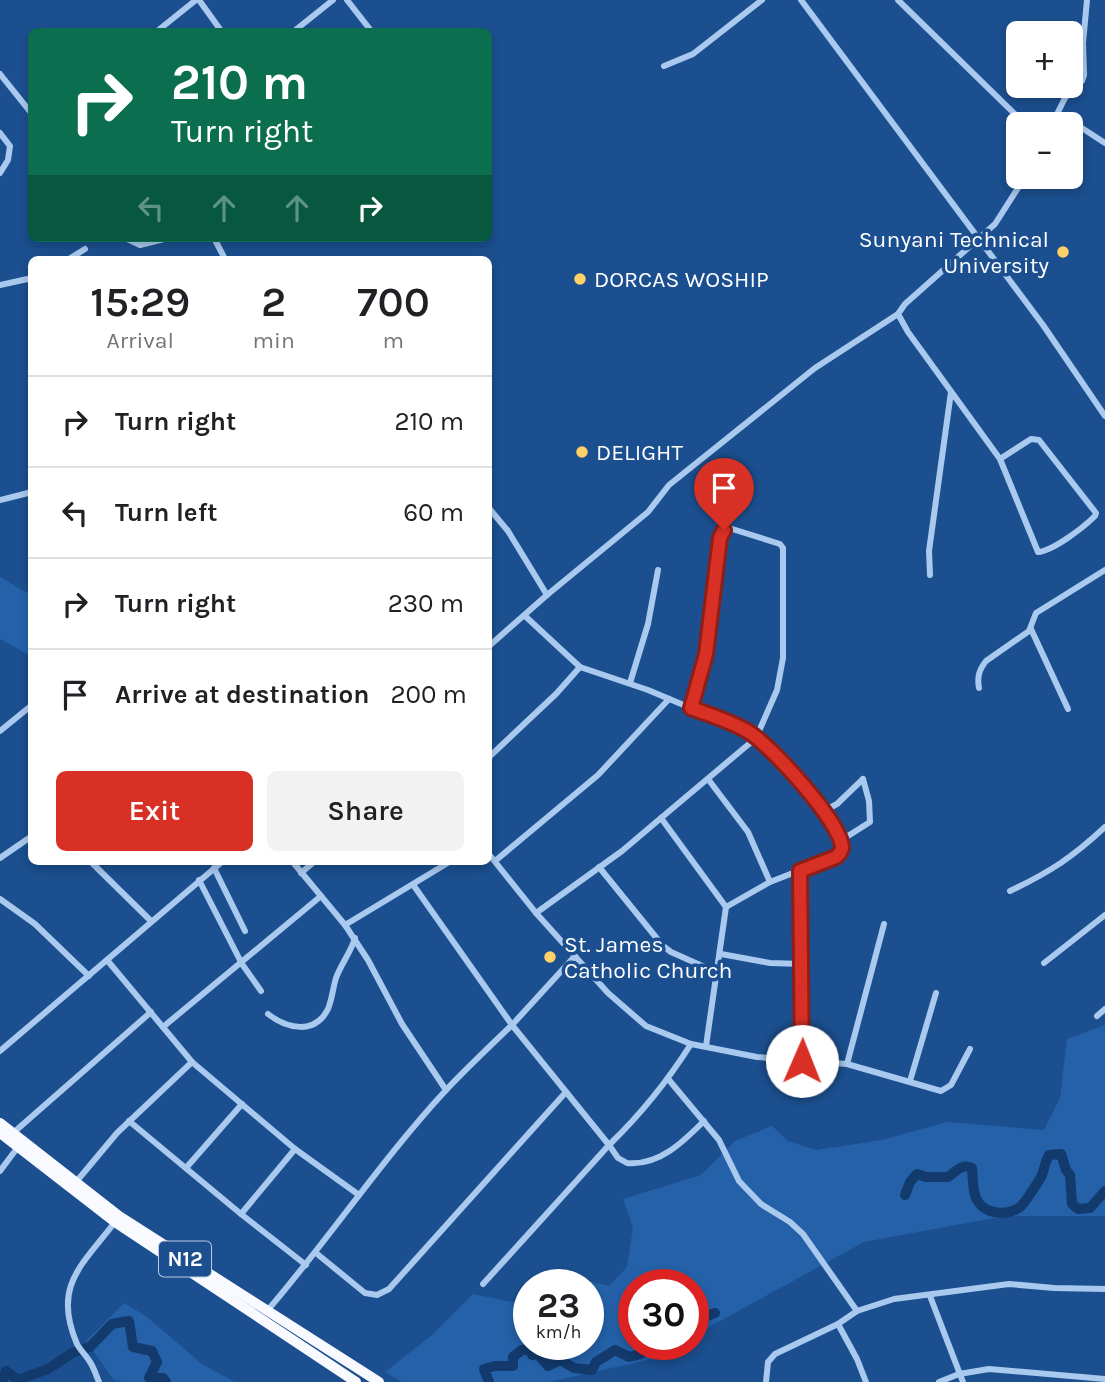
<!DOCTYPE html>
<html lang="en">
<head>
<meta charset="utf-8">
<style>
	:root { --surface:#fff; --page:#f2f2f2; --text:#202124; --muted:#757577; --line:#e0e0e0; --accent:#d93025 }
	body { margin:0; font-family:Karla,sans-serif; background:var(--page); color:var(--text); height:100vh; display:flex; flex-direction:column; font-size:26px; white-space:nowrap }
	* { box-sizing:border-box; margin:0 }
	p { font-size:23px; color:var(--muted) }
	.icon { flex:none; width:38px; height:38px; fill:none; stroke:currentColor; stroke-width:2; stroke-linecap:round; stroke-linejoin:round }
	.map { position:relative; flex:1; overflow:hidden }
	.panel { position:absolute; left:28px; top:256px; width:464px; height:609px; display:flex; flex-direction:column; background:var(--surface); border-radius:10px; box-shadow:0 4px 10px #0003 }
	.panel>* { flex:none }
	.hud { position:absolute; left:28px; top:28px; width:464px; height:214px; border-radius:10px; box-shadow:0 4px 10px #0003; background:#0b6e4f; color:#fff; overflow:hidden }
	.controls { position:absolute; left:1006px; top:21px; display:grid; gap:14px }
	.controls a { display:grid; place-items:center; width:77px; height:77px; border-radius:10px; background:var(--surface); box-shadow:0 4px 10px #0003; font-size:35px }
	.speed { position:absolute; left:513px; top:1269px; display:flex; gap:14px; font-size:35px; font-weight:700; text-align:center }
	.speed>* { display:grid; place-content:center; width:91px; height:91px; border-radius:50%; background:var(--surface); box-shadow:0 4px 10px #0003; line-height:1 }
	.speed small { font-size:18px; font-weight:400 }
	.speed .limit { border:10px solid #d22; background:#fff; color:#111 }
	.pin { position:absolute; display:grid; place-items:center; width:60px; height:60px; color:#fff; margin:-72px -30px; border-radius:50% 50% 50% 0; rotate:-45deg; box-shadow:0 0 7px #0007 }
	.pin .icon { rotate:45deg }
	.me { position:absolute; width:77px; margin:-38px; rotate:1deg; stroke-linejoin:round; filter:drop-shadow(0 0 5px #0008) }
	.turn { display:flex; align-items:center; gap:24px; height:147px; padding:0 28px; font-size:32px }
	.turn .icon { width:91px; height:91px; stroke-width:2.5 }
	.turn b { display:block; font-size:49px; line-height:60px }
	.lanes { display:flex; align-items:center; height:66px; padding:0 28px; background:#0003; justify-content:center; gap:35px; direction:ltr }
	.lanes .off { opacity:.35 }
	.eta { display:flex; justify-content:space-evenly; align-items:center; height:119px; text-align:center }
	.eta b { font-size:42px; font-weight:600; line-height:49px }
	.button { display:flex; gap:14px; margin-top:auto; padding:14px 28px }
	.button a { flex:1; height:80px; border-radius:10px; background:var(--accent); color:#fff; font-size:28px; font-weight:600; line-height:80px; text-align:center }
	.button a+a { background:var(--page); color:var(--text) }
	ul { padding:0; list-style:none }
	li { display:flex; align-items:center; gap:21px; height:91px; padding:0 28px; border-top:2px solid var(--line) }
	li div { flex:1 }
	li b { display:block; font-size:26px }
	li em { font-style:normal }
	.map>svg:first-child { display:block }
</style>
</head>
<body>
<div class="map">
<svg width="1105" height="1382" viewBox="0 0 1105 1382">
	<rect width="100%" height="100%" fill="#1b4f8f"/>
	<g fill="#2461a8">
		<polygon points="0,577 31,595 31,656 0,639"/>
		<polygon points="1105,1025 1105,1216 1005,1216 864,1242 693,1336 693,1284 634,1284 634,1344 679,1344 652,1359 549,1382 402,1382 385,1372 432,1335 473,1294 528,1305 528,1344 588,1344 588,1284 553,1284 560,1275 609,1286 627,1267 633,1228 623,1199 701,1175 735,1141 772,1126 788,1141 816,1150 882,1140 947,1122 1044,1130 1060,1098 1067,1039"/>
		<polygon points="124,1303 146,1316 202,1364 235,1382 123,1382 114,1380 86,1341"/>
	</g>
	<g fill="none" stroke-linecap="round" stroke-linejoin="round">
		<g stroke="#123a6d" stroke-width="10">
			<path d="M905 1195 910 1182 917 1174 926 1177H948C956 1172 961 1163 972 1168 973 1178 972 1192 977 1200 985 1215 1008 1216 1020 1207 1025 1203 1039 1181 1042 1175 1045 1167 1044 1164 1049 1155L1061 1154 1066 1170 1070 1175 1072 1204 1078 1209 1090 1208 1105 1191"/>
			<polyline points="693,1321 715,1313"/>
			<polyline points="2,1382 6,1371 18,1380 48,1369 72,1353 90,1347 112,1324 129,1321 133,1347 152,1351 157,1362 149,1378 163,1378 166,1382"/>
			<polyline points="489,1382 484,1369 495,1366 513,1366 513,1357 522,1350 530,1350 532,1355 537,1353 548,1366 560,1360 574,1368 592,1370 596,1362 615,1350 629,1357 641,1354 645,1344"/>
		</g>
		<g stroke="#a9c9ee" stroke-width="6">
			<polyline points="199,0 222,32"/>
			<polyline points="347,0 372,32"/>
			<polyline points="801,0 1043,325 1105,416"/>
			<polyline points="898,0 1025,124"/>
			<polyline points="156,32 196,0"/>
			<polyline points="293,32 333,0"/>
			<polyline points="664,66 693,54 762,0"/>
			<polyline points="0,74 32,114"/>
			<polyline points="1056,115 1065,117 1105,143"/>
			<polyline points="1052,124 1065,98 1082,81 1084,75 1083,43 1087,0"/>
			<polyline points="0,133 10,146 8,160 0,173"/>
			<polyline points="125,238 140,245 168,238"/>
			<polyline points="214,238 225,259"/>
			<polyline points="69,259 85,249"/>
			<polyline points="0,285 32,278"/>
			<path d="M1000 459 1031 439 1039 440 1096 513 1095 516C1084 527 1053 551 1038 552L1000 459 908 332 898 314 905 304 995 224 1025 177"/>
			<polyline points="0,500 32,492"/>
			<polyline points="488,507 508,531 547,595"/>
			<polyline points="930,575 929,551 951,392"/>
			<polyline points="525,616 580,667 648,690 750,733 775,755 824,811 835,827 841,844 839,855 770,882 726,907"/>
			<polyline points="1031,629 1068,709"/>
			<polyline points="488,647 547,595 648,512 669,485 815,368 898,314"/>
			<polyline points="630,683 648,624 658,570"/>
			<path d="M979 688C977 677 979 670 986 661L1029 631 1036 613 1105 570"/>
			<polyline points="691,708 706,654 722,533 729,528 780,544 783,548 783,658 777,690 756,738 661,818 726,907 706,1046"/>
			<polyline points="0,731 32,705"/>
			<polyline points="488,758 556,694 580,667"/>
			<polyline points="708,779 748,832 770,882"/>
			<polyline points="824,811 837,804 863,779"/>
			<polyline points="840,841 870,822 869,801 863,779"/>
			<polyline points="488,853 536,913 608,993 646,1026 691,1044 757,1057 847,1064 941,1091 951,1085 970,1049"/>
			<polyline points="0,858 32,836"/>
			<polyline points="90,861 151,921"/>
			<polyline points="292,861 345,925 451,861"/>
			<polyline points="495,861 598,775 669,699"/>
			<polyline points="599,867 663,946 671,952 718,973"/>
			<polyline points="214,868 245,931"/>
			<polyline points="800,871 802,1061"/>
			<polyline points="301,873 315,861"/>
			<polyline points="199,880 242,964 261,991"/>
			<polyline points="414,886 512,1025 575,956"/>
			<path d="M1010 891C1050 872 1073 857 1105 827"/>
			<polyline points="0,899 35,924 89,976"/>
			<polyline points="536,913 622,851 661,818"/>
			<polyline points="345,925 368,960 402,1024 446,1090"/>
			<polyline points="721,954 770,963 803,964"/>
			<polyline points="107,960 192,1062 295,1149"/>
			<polyline points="1044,963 1105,915"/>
			<path d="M268 1014C287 1029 315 1035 328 1009 332 999 333 988 336 978 341 964 351 952 355 938"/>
			<polyline points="1097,1016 1105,1009"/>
			<polyline points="163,1027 321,896"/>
			<path d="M691 1044C667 1082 641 1114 609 1145L618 1158 627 1163C659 1166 683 1142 704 1121"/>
			<polyline points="0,1051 223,861"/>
			<polyline points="847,1064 884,924"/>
			<polyline points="669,1080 719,1140 739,1181 761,1204 790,1222 803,1234 857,1311"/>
			<polyline points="910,1081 936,993"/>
			<polyline points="129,1121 241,1214"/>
			<polyline points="13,1133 151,1012"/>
			<polyline points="186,1168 242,1104"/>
			<polyline points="0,1171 18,1147"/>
			<polyline points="76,1182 117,1133 192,1062"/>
			<polyline points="316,1253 365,1293 377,1295 389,1289 566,1092"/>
			<polyline points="306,1265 241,1214 295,1149 359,1195"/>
			<polyline points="930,1296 963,1382"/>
			<path d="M267 1311C329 1239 382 1159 447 1089 468 1067 490 1046 512 1025L609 1145 483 1284"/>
			<polyline points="838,1324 857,1359 866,1382"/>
			<path d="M99 1382C96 1375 94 1368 90 1362 86 1355 80 1350 77 1344 52 1286 82 1265 115 1222"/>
			<polyline points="766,1382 768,1362 775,1354 838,1324 857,1311 894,1299 1009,1284 1054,1288 1105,1289"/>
			<polyline points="939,1382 959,1374 989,1369 1105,1379"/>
		</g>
		<g stroke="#f8faff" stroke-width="10">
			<polyline points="0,1123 119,1216 379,1382"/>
			<polyline points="0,1133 115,1222 356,1382"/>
		</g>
	</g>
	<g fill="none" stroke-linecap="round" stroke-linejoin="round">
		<g stroke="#8d1f18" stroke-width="18">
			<path id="route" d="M724 530 720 538 706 654 691 708C710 715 730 721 747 731 768 742 843 824 842 848 841 853 839 854 836 857L800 871 802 1061"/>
		</g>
		<use href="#route" stroke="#d93025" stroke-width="12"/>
	</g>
	<g fill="#ffd166" stroke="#1b4f8f" stroke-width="2.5">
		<circle cx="1063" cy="252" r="7"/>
		<circle cx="580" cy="279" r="7"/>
		<circle cx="582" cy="452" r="7"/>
		<circle cx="550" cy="957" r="7"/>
	</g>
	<g text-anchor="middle" stroke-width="7" stroke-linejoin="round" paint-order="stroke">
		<rect fill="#1b4f8f" stroke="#bbcadd" stroke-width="2" x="159" y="1241.5" width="52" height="35" rx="5"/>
		<g font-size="21" font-weight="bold" fill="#fff">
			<text x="185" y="1266">N12</text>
		</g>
		<g font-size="23" fill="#fff" stroke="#1b4f8f" text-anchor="start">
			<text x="1049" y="247" text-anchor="end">Sunyani Technical<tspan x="1049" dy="26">University</tspan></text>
			<text x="594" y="287">DORCAS WOSHIP</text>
			<text x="596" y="460">DELIGHT</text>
			<text x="564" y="952">St. James<tspan x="564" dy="26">Catholic Church</tspan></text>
		</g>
	</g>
</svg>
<div class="controls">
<a>+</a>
<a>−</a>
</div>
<div class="speed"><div>23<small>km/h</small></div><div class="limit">30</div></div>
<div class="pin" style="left:724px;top:530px;background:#d93025"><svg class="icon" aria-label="arrive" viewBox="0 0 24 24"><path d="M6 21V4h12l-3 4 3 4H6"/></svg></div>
<svg class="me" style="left:802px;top:1061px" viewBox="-20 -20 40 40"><circle r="19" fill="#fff"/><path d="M0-13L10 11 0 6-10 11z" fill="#d93025"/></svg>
<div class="hud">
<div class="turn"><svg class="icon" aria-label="right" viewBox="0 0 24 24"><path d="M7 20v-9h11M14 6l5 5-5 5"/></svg><div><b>210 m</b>Turn right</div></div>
<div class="lanes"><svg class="icon off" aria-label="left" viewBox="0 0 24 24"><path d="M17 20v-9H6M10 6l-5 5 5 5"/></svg><svg class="icon off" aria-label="ahead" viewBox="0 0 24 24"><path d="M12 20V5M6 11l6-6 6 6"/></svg><svg class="icon off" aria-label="ahead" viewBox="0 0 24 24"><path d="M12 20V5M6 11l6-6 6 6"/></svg><svg class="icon" aria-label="right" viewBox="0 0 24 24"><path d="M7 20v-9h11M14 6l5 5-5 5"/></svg></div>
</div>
<section class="panel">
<div class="eta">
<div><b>15:29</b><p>Arrival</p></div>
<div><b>2</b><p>min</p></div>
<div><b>700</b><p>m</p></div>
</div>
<ul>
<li><svg class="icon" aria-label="right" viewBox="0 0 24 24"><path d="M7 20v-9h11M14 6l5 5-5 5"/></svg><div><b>Turn right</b></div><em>210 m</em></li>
<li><svg class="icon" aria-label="left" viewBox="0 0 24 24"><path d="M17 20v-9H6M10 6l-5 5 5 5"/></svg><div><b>Turn left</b></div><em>60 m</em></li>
<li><svg class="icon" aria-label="right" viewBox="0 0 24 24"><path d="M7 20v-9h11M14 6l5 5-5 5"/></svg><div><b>Turn right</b></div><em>230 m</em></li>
<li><svg class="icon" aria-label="arrive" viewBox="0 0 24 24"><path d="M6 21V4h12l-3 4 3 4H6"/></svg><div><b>Arrive at destination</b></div><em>200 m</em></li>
</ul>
<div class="button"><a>Exit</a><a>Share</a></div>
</section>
</div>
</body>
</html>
